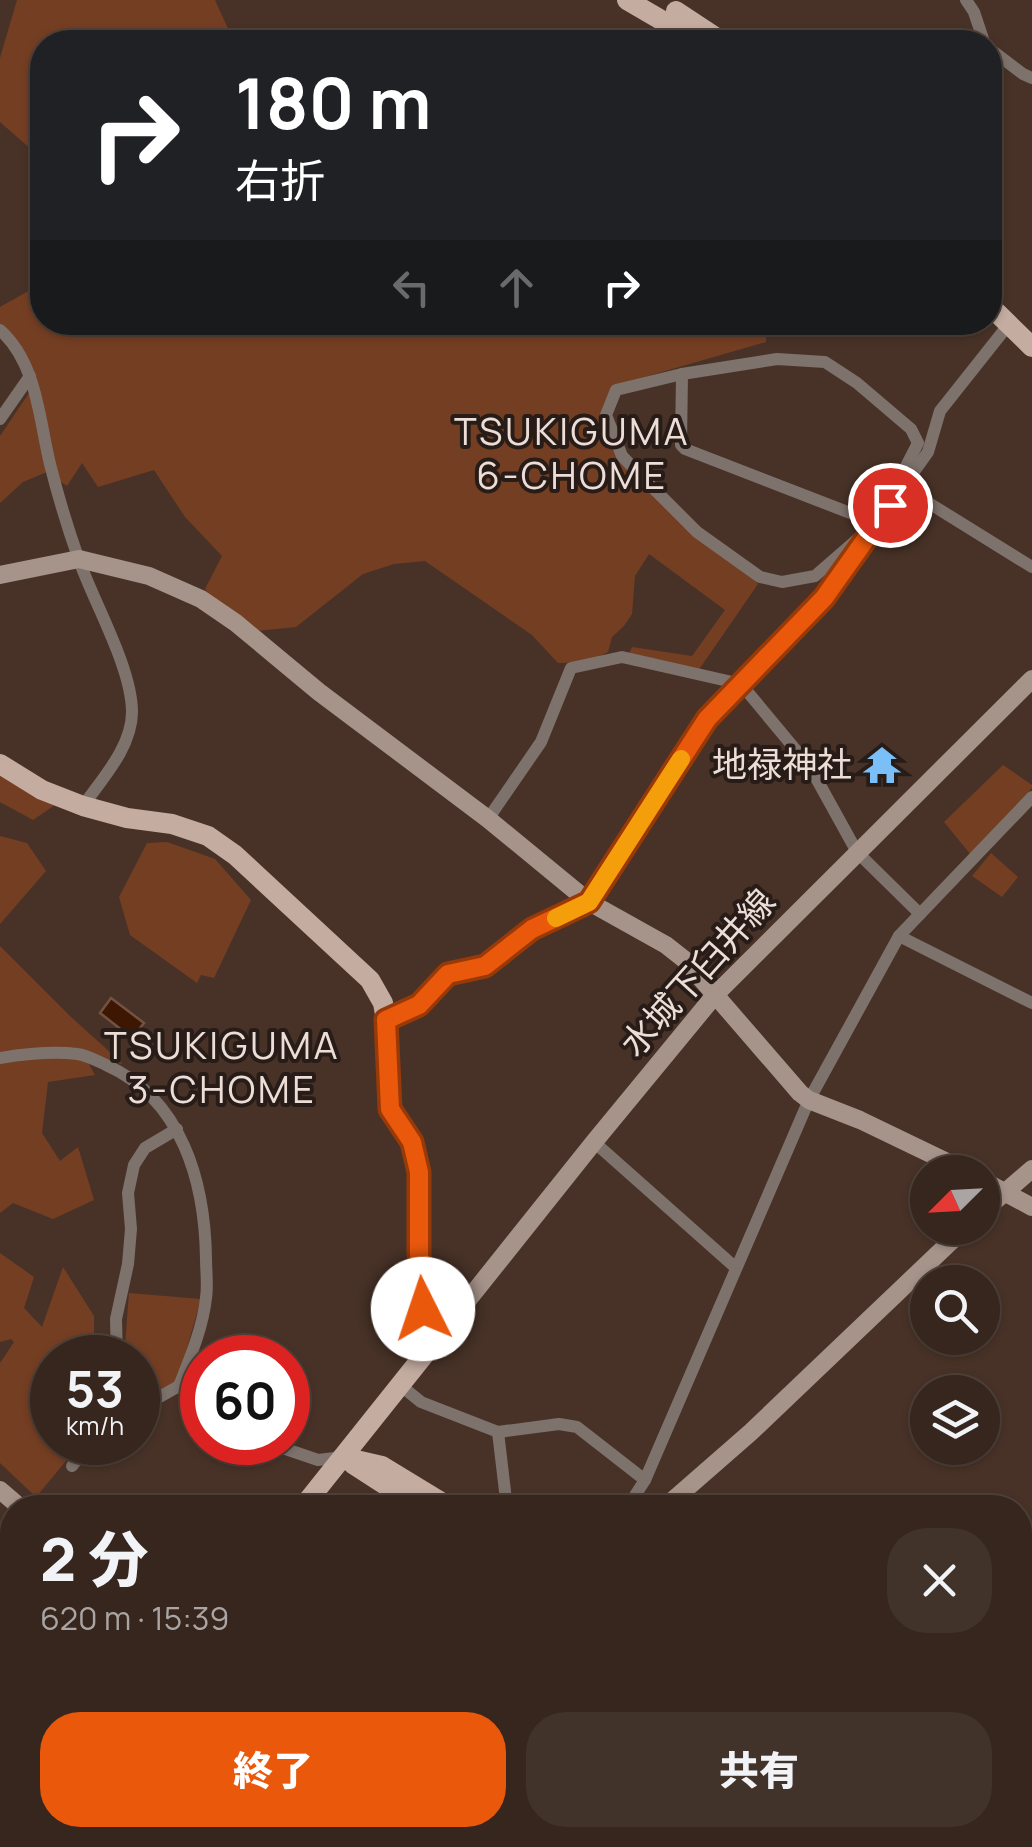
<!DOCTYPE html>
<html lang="ja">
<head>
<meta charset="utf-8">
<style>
	:root { --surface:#36261d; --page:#41322a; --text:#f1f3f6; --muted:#aaa5a4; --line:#50433b; --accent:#ea580c }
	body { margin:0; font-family:Manrope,"Noto Sans JP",sans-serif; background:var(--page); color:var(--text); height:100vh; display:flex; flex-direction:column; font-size:38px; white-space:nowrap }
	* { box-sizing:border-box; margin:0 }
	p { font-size:32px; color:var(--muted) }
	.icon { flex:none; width:55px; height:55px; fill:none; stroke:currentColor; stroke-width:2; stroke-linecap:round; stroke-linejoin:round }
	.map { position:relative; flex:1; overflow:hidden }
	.details { position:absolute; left:0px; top:1495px; width:1032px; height:352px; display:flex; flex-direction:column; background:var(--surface); border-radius:40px 40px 0 0; box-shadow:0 2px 8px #0004,0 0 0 2px var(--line) }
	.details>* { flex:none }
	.top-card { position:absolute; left:30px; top:30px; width:972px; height:305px; border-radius:40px; box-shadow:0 2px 8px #0004,0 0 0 2px var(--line); background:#202124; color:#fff; overflow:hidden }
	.needle { width:65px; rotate:246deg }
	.buttons { position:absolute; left:910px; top:1155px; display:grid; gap:20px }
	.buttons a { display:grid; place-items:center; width:90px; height:90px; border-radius:50%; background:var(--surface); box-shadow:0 2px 8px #0004,0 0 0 2px var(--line); font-size:50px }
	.speed { position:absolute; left:30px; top:1335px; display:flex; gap:20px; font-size:50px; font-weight:700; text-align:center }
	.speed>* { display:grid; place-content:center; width:130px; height:130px; border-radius:50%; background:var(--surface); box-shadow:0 2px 8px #0004,0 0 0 2px var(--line); line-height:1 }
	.speed small { font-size:25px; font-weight:400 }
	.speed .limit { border:15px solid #d22; background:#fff; color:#111 }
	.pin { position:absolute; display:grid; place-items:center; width:85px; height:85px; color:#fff; margin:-42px; border:5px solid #fff; border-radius:50%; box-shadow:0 2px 10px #0007 }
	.me { position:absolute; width:110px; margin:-55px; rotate:356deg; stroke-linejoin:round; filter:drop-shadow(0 0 8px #0008) }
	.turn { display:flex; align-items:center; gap:35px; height:210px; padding:0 40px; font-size:45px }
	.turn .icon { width:130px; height:130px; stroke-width:2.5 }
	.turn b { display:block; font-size:70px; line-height:85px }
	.lanes { display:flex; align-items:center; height:95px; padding:0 40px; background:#0003; justify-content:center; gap:50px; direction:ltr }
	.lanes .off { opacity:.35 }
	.round { display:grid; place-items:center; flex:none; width:105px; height:105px; border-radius:40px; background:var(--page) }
	.headline { display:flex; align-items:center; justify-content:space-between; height:170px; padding:0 40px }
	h1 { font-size:60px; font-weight:800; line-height:75px }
	.action { display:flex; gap:20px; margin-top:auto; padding:20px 40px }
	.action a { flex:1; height:115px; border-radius:40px; background:var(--accent); color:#fff; font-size:40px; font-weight:800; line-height:115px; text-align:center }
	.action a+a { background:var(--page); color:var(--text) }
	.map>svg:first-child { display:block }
</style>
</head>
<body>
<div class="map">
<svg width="1032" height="1847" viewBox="0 0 1032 1847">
	<rect width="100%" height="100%" fill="#483227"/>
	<g fill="#743e23">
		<polygon points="17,0 215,0 234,42 42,42 42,322 766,323 766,342 617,385 604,404 600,427 758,584 698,671 628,656 632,647 692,656 725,610 649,554 635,576 632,614 624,626 612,637 608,652 587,662 558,663 532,635 425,561 394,564 363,574 296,627 238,633 205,589 222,556 185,517 154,470 98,487 82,463 67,486 47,472 23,482 0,503 0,436 37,381 0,328 0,307 32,289 40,157 0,122 0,58"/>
		<polygon points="1003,765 1032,785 1032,788 971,855 944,822"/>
		<polygon points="0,770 55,805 33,820 0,802"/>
		<polygon points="0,836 27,843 46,871 0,924"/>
		<polygon points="167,842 215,859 251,900 214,978 201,975 197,983 130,935 119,897 147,843"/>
		<polygon points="991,853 1018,877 1002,897 972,876"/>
		<polygon points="0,946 70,1016 123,1064 85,1057 95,1075 48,1082 42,1133 60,1161 78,1147 94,1200 53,1219 13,1203 0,1213"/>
		<polygon points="0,1253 34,1277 24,1308 42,1327 63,1267 94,1316 94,1357 52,1358 52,1442 81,1443 36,1497 0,1463 0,1363 14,1342 11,1339 0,1342"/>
		<polygon points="129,1293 201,1299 177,1383 138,1405 138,1358 124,1358"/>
		<polygon points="1032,1690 1032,1826 1020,1813 1020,1704"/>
		<polygon points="1020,1816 1032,1829 1032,1847 943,1847 933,1835 1020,1835"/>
		<polygon points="87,1835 276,1835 264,1847 103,1847"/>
		<polygon points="353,1835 592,1835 583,1847 340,1847"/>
		<polygon points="688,1835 788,1835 804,1847 705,1847"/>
		<polygon points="808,1835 879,1835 890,1847 824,1847"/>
	</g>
	<polygon fill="#3d1702" stroke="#725242" stroke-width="2.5" points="111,998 144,1023 132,1038 100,1013"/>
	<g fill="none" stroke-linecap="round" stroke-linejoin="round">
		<polyline stroke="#725242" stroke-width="4" points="1020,1762 1032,1767"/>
		<g stroke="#7e726d" stroke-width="12">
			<polyline points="966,0 974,12 984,42"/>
			<polyline points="990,49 1023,74 1032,78"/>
			<path d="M0 330C37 363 39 419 50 464 58 496 68 529 79 560 94 603 132 668 132 712 132 747 102 779 83 806"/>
			<polygon points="682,374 681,445 685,449 876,523 815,576 782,582 760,577 697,532 644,479 622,456 606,415 616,390"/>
			<polyline points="682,374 777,359 825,362 857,383 911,429 918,443 901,476 903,485"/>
			<polyline points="0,419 30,376"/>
			<polyline points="903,487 1032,567"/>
			<polyline points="488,819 541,742 571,668 622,657 741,684 810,767 857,852 920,914"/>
			<polyline points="899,936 1032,1003"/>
			<polyline points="386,1020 419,1005 448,974 485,966 532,929 589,902 707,719 824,598 928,452 940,411 1009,324"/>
			<path d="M0 1058C25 1054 52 1051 77 1054 87 1055 97 1061 106 1065 182 1099 205 1182 206 1259 206 1271 208 1285 206 1298 203 1327 190 1358 179 1386L202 1404"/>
			<polyline points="594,1142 736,1268"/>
			<polyline points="117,1358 116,1319 128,1264 131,1229 128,1193 134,1165 145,1148 177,1129"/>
			<polyline points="400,1385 421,1402 498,1432 559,1424 577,1427 645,1480"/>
			<polyline points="138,1409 179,1386"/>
			<polyline points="498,1432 507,1508"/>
			<polyline points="265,1442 318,1460 343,1457"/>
			<polyline points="72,1466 91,1442"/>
			<polyline points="627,1508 645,1480 809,1100 899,936 1032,797"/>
			<polyline points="1020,1700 1032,1687"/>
		</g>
		<g stroke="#a6938a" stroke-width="18">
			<polyline points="0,575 79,559 149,576 201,599 236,623 319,692 488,819 589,902 666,945 685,960 800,1093 809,1100 860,1120 968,1172"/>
			<polyline points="982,1180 1032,1207"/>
			<polyline points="982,1212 1032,1169"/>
			<polyline points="440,1335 594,1142 715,995 1032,679"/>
			<polyline points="0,1490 21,1508"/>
			<polyline points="664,1508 751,1432 965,1228"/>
		</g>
		<g stroke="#c4aca1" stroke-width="20">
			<polyline points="627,0 699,42"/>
			<polyline points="676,11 723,42"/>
			<polyline points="990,306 1032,347"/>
			<polyline points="0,764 42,790 83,806 127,818 172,824 208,836 235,855 370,980 383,1003 386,1020 390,1109 411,1142 416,1155 420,1189 419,1253 423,1309 430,1323 440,1335 302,1508"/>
			<polyline points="343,1457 382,1466 451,1508"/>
			<polyline points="353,1464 421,1508"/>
			<polyline points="893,1835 904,1847"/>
			<polyline points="914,1835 924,1847"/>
			<polyline points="34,1847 43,1835"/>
		</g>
	</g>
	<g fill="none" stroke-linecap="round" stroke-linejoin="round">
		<g stroke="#983908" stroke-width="25">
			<polyline id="route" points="423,1309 419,1253 419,1172 412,1142 390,1109 386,1020 419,1005 448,974 485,966 532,929 589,902 707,719 824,598 890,505"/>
		</g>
		<use href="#route" stroke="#ea580c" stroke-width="18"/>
		<polyline stroke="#f59e0b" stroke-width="18" points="556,918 589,902 681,759"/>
	</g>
	<defs>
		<g id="temple-bare" transform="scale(3)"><path d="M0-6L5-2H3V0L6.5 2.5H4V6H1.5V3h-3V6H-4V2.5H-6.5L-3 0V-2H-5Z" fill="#7abff8" stroke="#271c17" stroke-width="2.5" paint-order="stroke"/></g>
	</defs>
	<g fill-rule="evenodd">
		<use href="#temple-bare" x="882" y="765"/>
	</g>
	<g text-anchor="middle" stroke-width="8" stroke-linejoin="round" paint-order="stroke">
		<g font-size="35" fill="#ecddd6" stroke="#271c17" text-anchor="end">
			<text x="852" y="777">地禄神社</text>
		</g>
		<g font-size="35" fill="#ecddd6" stroke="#271c17">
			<text transform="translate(698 973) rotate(-48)" y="12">水城下臼井線</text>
		</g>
		<g font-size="38" letter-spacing="2.5" fill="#ecddd6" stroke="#271c17">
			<text x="572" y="445">TSUKIGUMA<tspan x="572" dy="44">6-CHOME</tspan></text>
			<text x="222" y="1059">TSUKIGUMA<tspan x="222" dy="44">3-CHOME</tspan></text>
		</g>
	</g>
</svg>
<div class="buttons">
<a><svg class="needle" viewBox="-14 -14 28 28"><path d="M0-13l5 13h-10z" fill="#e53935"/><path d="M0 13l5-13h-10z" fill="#aaa5a4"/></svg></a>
<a><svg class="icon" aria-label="search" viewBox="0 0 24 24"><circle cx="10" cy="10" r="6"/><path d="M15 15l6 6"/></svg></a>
<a><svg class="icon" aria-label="layers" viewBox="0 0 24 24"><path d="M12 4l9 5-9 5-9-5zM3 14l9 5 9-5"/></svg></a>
</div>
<div class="speed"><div>53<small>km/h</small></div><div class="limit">60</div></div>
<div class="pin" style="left:890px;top:505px;background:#d93025"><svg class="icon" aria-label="arrive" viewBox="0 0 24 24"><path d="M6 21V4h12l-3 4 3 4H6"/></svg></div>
<svg class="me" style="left:423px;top:1309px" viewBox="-20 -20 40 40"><circle r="19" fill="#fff"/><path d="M0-13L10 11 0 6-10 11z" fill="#ea580c"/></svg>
<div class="top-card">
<div class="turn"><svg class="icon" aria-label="right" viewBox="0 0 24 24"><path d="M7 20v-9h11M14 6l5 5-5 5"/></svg><div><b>180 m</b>右折</div></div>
<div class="lanes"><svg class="icon off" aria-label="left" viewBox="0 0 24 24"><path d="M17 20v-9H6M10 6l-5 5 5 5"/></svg><svg class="icon off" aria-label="ahead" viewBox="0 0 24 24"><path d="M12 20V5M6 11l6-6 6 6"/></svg><svg class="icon" aria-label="right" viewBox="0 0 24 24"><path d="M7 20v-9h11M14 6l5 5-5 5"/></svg></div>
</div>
<section class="details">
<div class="headline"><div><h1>2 分</h1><p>620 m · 15:39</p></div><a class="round"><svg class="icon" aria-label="close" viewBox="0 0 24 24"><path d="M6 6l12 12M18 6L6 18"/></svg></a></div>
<div class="action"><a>終了</a><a>共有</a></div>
</section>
</div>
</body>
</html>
